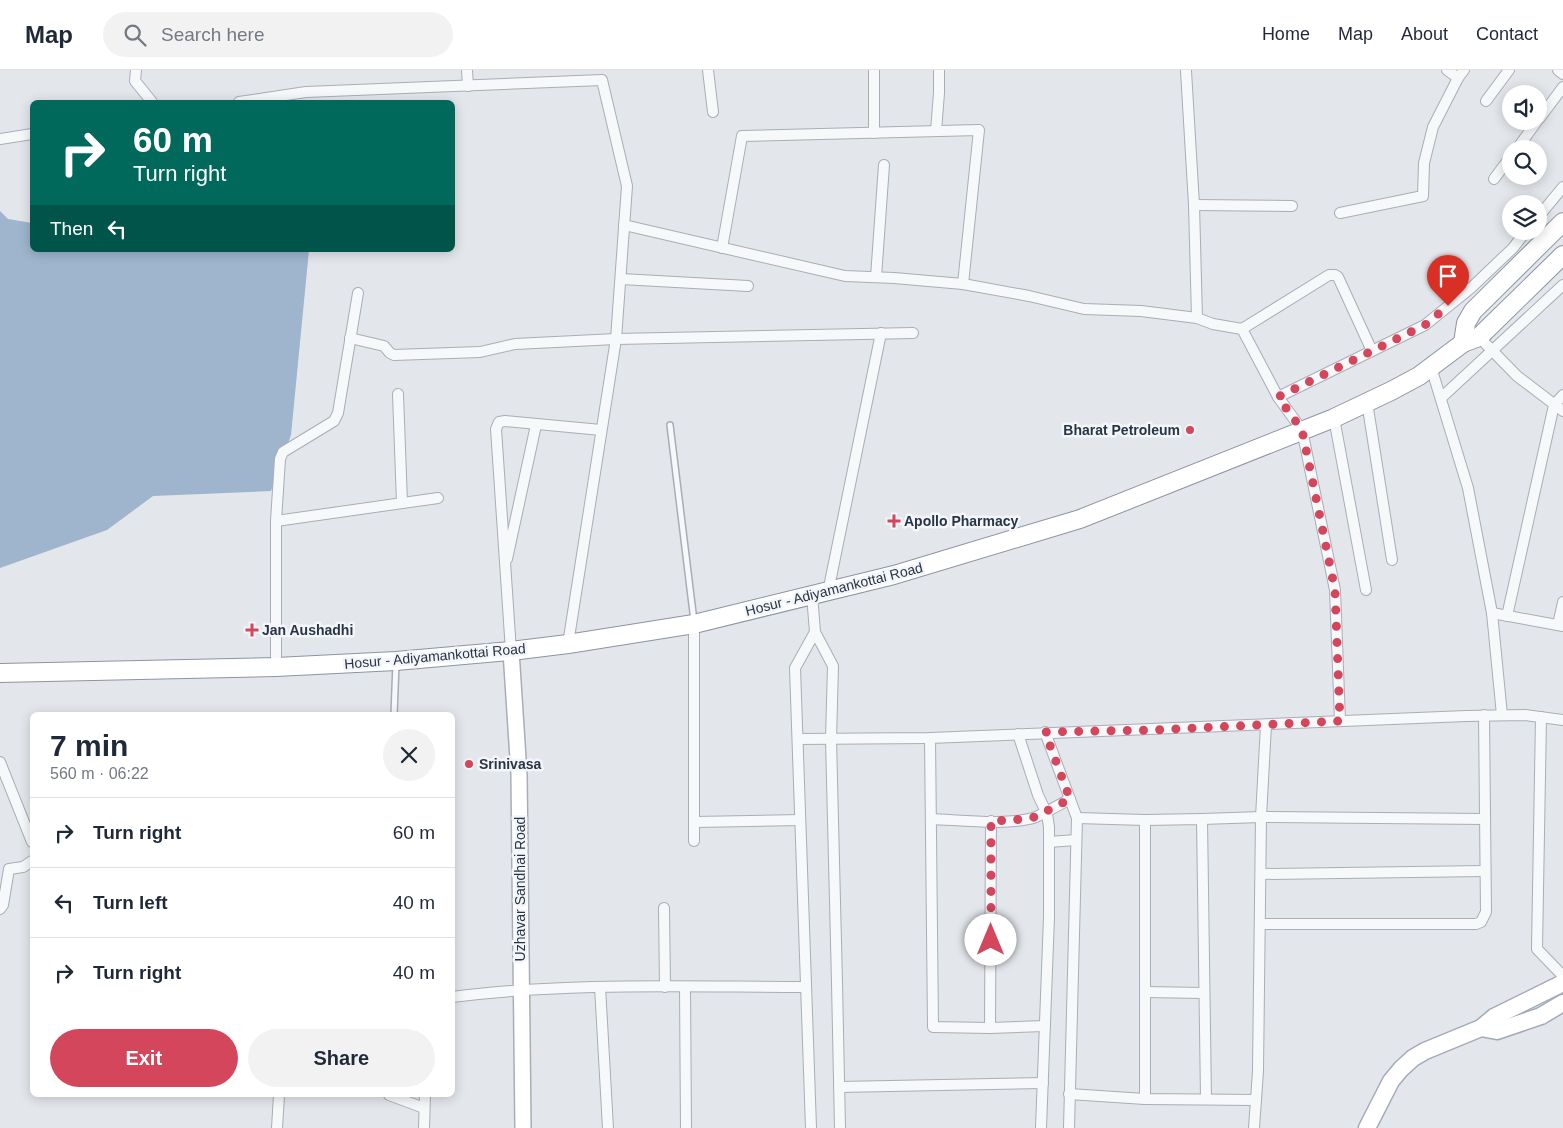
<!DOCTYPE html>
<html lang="en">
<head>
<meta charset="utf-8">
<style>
	:root { --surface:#fff; --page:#f2f2f3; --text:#1f2937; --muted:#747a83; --line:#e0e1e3; --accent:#d4465c }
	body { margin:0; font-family:Arial,sans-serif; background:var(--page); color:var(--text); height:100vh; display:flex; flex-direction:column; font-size:19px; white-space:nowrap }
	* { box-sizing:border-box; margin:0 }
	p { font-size:16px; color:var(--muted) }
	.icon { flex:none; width:28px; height:28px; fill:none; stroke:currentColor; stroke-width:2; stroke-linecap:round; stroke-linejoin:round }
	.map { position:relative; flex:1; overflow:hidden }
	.details { position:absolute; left:30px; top:642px; width:425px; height:385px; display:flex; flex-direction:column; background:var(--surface); border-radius:8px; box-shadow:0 2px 12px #0003 }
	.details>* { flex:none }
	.hud { position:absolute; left:30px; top:30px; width:425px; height:152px; border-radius:8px; box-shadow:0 2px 12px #0003; background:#00695c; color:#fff; overflow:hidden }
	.tools { position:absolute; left:1502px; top:15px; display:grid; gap:10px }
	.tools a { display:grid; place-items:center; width:45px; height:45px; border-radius:50%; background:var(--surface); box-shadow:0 2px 12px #0003; font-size:25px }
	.pin { position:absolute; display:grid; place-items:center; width:42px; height:42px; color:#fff; margin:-51px -21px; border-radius:50% 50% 50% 0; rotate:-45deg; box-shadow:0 0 5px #0007 }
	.pin .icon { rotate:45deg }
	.me { position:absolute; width:55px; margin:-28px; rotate:0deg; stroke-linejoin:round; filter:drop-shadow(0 0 4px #0008) }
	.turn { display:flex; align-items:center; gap:18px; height:105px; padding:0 20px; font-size:22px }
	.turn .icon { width:65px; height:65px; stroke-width:2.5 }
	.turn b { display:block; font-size:35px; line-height:42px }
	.then { display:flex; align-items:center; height:48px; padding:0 20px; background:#0003; gap:10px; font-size:19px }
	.round { display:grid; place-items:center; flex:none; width:52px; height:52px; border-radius:26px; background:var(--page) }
	.overview { display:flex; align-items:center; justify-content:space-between; height:85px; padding:0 20px }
	h1 { font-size:30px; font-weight:600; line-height:38px }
	.button { display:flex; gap:10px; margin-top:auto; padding:10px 20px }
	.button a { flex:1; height:58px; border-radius:30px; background:var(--accent); color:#fff; font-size:20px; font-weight:600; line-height:58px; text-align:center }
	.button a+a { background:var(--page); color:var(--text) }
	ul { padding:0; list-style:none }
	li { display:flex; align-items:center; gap:15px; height:70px; padding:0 20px; border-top:1px solid var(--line) }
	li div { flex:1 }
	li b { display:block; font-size:19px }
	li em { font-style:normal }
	header { display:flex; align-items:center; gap:30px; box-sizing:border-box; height:70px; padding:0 25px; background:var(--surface); border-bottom:1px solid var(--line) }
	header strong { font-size:24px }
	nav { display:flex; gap:28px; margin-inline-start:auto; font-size:18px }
	.search { width:350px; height:45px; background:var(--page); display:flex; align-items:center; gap:12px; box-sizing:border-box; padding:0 18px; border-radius:28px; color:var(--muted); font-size:19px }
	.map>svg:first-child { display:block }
</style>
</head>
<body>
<header>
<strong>Map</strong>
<div class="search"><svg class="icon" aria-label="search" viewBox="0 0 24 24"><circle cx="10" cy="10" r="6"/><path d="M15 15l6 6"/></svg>Search here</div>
<nav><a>Home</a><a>Map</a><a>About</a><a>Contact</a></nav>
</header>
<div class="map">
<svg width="1563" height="1058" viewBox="0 0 1563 1058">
	<rect width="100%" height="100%" fill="#e3e7ec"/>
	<polygon fill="#9eb5cd" points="0,141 8,149 32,153 32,180 309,180 291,365 271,421 153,426 107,460 0,498"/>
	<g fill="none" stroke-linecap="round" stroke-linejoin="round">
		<g stroke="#a8aeb7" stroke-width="8">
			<g id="service">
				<polyline points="670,355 694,551"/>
				<polyline points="394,645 396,593"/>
			</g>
		</g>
		<g stroke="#a8aeb7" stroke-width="12">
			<g id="minor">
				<polyline points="136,0 135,11 152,32"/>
				<polyline points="467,0 468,16"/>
				<polyline points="708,0 713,42"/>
				<polyline points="1447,0 1458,8 1464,0"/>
				<polyline points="1558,0 1563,4"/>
				<polyline points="1186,1 1194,135 1197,248"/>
				<polyline points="1486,31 1509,0"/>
				<polyline points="239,32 306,22 602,10 627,116 616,269 568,574"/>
				<polyline points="1539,49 1563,17"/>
				<polyline points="936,61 939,23 939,0"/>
				<polyline points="874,63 874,0"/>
				<polyline points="0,69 32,64"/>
				<polyline points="1517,79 1537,51"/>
				<polyline points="1494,109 1511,86"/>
				<polyline points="1194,135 1292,136"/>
				<polyline points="1340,143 1423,126 1424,93 1433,57 1458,8"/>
				<polyline points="1539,146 1563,117"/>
				<polyline points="624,155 845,206 894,208 963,214 1029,226 1084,239 1141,241 1197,248 1213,254 1242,259 1278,327 1302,360 1335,520 1340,651"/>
				<polyline points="722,178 742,66 979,60 963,214"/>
				<polyline points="876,207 884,95"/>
				<polyline points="621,209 748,216"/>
				<polyline points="1242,259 1329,205 1335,205 1338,207 1372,281"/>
				<polyline points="1479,267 1517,306 1563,341"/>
				<polyline points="350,268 384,276 390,283 394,285 480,282 515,274 616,269 913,263"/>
				<polyline points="1431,297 1468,418 1492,543 1502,645"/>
				<polyline points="398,324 402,433"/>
				<polyline points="1278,327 1425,255 1472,217 1513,178 1526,161"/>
				<polyline points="1441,328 1563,215"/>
				<polyline points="1367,332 1392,490"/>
				<polyline points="1334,348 1366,520"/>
				<polyline points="276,451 438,428"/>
				<polyline points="507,489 536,355"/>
				<polyline points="828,522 881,263"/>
				<polyline points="812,525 815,562 833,596 831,669 837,913 840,1058"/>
				<polyline points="1492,543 1563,556"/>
				<polyline points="1507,546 1554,335 1563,325"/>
				<polyline points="1558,555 1563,532"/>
				<polyline points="511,581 496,359 499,352 505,351 601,360"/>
				<polyline points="276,597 276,451 280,389 283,382 334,351 338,343 358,223"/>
				<polyline points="1541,647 1537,879 1563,906"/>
				<polyline points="1045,662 1077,748 1069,1058"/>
				<polyline points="1018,664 1038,725 1047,744 1049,757 1049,847 1041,1058"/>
				<polyline points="930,668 933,957 990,958"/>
				<polyline points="798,669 930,668 1466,646 1525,645 1563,650"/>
				<polyline points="0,692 32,772"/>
				<polyline points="1077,748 1145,750 1202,749 1206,1029"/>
				<path d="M932 749C960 750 1010 756 1036 747 1047 742 1059 735 1070 729"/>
				<polyline points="1202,749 1261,747 1485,749"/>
				<polyline points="991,751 990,958 1045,956"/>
				<polyline points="694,752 800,750"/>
				<polyline points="694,771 694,554"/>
				<polyline points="1049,772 1076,770"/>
				<polyline points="1261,804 1485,801"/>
				<polyline points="664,838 665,917"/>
				<polyline points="0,839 3,835 9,799 23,797 32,791"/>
				<polyline points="1260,854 1476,854 1481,852 1486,842 1484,645"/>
				<polyline points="600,917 608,1058"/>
				<polyline points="685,917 686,1058"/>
				<polyline points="1145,922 1204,923"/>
				<path d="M452 927C569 912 688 917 806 917"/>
				<polyline points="839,1017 1043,1013"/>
				<polyline points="1069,1024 1145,1029 1256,1030"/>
				<polyline points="389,1025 424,1038"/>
				<polyline points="1145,1029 1145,750"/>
				<polyline points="277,1058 279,1025"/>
				<polyline points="424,1058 425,1025"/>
				<polyline points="811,1058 795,598 815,562"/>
				<polyline points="1254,1058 1258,1001 1261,747 1266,655"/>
			</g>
		</g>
		<g stroke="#a8aeb7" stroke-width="18">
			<polyline id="secondary" points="511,581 519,704 523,1058"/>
		</g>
		<g stroke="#a2abb8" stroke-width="19">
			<g id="primary">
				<polyline points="1481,958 1497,961 1541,946 1563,933"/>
				<polyline points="1367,1058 1391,1011 1401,999 1413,988 1425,981 1481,958 1494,947 1563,913"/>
			</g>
		</g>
		<g stroke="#8a94a3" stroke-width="20">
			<g id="trunk">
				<polyline points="1463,273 1466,253 1473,241 1563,152"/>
				<polyline points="0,603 276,597 396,591 511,581 568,574 694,554 894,505 1080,449 1334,348 1391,321 1419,306 1463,273 1479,267 1563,185"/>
			</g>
		</g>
		<use href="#service" stroke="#f6f8fa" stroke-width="5"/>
		<use href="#minor" stroke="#f6f8fa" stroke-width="10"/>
		<use href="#secondary" stroke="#fff" stroke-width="15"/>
		<use href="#primary" stroke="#fff" stroke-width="16"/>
		<use href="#trunk" stroke="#fff" stroke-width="18"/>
	</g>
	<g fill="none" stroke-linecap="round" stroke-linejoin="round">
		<polyline stroke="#d4465c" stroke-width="9" stroke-dasharray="0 16.2" points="991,870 991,751 1014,750 1035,747 1070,729 1045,662 1154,660 1340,651 1335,520 1302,360 1278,327 1425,255 1448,236"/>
	</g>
	<g fill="#d4465c" stroke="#f3f6f9" stroke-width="2">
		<circle cx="1190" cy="360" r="5"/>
		<path d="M891.5 443.5h5v5h5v5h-5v5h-5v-5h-5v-5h5z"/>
		<path d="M249.5 552.5h5v5h5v5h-5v5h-5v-5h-5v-5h5z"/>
		<circle cx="469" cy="694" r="5"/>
	</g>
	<g text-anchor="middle" stroke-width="5" stroke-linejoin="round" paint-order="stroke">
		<g font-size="14" font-weight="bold" fill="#2a3445" stroke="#f3f6f9" text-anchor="start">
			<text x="1180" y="365" text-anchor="end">Bharat Petroleum</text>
			<text x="904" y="456">Apollo Pharmacy</text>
			<text x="262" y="565">Jan Aushadhi</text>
			<text x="479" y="699">Srinivasa</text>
		</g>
		<g font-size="14" fill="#2a3445" stroke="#f3f6f9">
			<text transform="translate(834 519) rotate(-14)" y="5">Hosur - Adiyamankottai Road</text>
			<text transform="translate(435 586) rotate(-5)" y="5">Hosur - Adiyamankottai Road</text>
			<text transform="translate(520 819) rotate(-90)" y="5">Uzhavar Sandhai Road</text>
		</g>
	</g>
</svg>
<div class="tools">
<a><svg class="icon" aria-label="sound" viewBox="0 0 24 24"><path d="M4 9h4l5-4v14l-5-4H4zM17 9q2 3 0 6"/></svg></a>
<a><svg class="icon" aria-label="search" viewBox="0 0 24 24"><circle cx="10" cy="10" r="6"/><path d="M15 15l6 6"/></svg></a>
<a><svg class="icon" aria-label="layers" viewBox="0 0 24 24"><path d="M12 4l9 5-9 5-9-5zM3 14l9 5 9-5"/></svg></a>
</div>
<div class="pin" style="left:1448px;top:236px;background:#d93025"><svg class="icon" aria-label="arrive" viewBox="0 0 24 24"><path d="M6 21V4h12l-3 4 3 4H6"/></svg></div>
<svg class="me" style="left:991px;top:870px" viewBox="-20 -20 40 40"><circle r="19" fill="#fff"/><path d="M0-13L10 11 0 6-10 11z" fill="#d4465c"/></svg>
<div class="hud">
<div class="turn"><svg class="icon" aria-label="right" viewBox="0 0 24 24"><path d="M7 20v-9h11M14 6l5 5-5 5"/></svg><div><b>60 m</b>Turn right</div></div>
<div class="then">Then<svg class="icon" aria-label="left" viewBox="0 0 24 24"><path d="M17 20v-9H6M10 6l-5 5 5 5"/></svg></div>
</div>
<section class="details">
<div class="overview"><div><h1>7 min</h1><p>560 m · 06:22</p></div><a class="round"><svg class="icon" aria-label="close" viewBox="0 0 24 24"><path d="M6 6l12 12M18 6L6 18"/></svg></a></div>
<ul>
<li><svg class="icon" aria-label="right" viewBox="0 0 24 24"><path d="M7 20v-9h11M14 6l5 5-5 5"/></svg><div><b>Turn right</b></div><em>60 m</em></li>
<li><svg class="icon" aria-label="left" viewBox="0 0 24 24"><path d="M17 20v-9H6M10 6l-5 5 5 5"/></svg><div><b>Turn left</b></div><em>40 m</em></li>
<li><svg class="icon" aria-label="right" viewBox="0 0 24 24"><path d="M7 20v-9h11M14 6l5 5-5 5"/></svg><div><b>Turn right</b></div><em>40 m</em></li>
</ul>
<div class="button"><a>Exit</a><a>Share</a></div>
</section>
</div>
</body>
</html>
